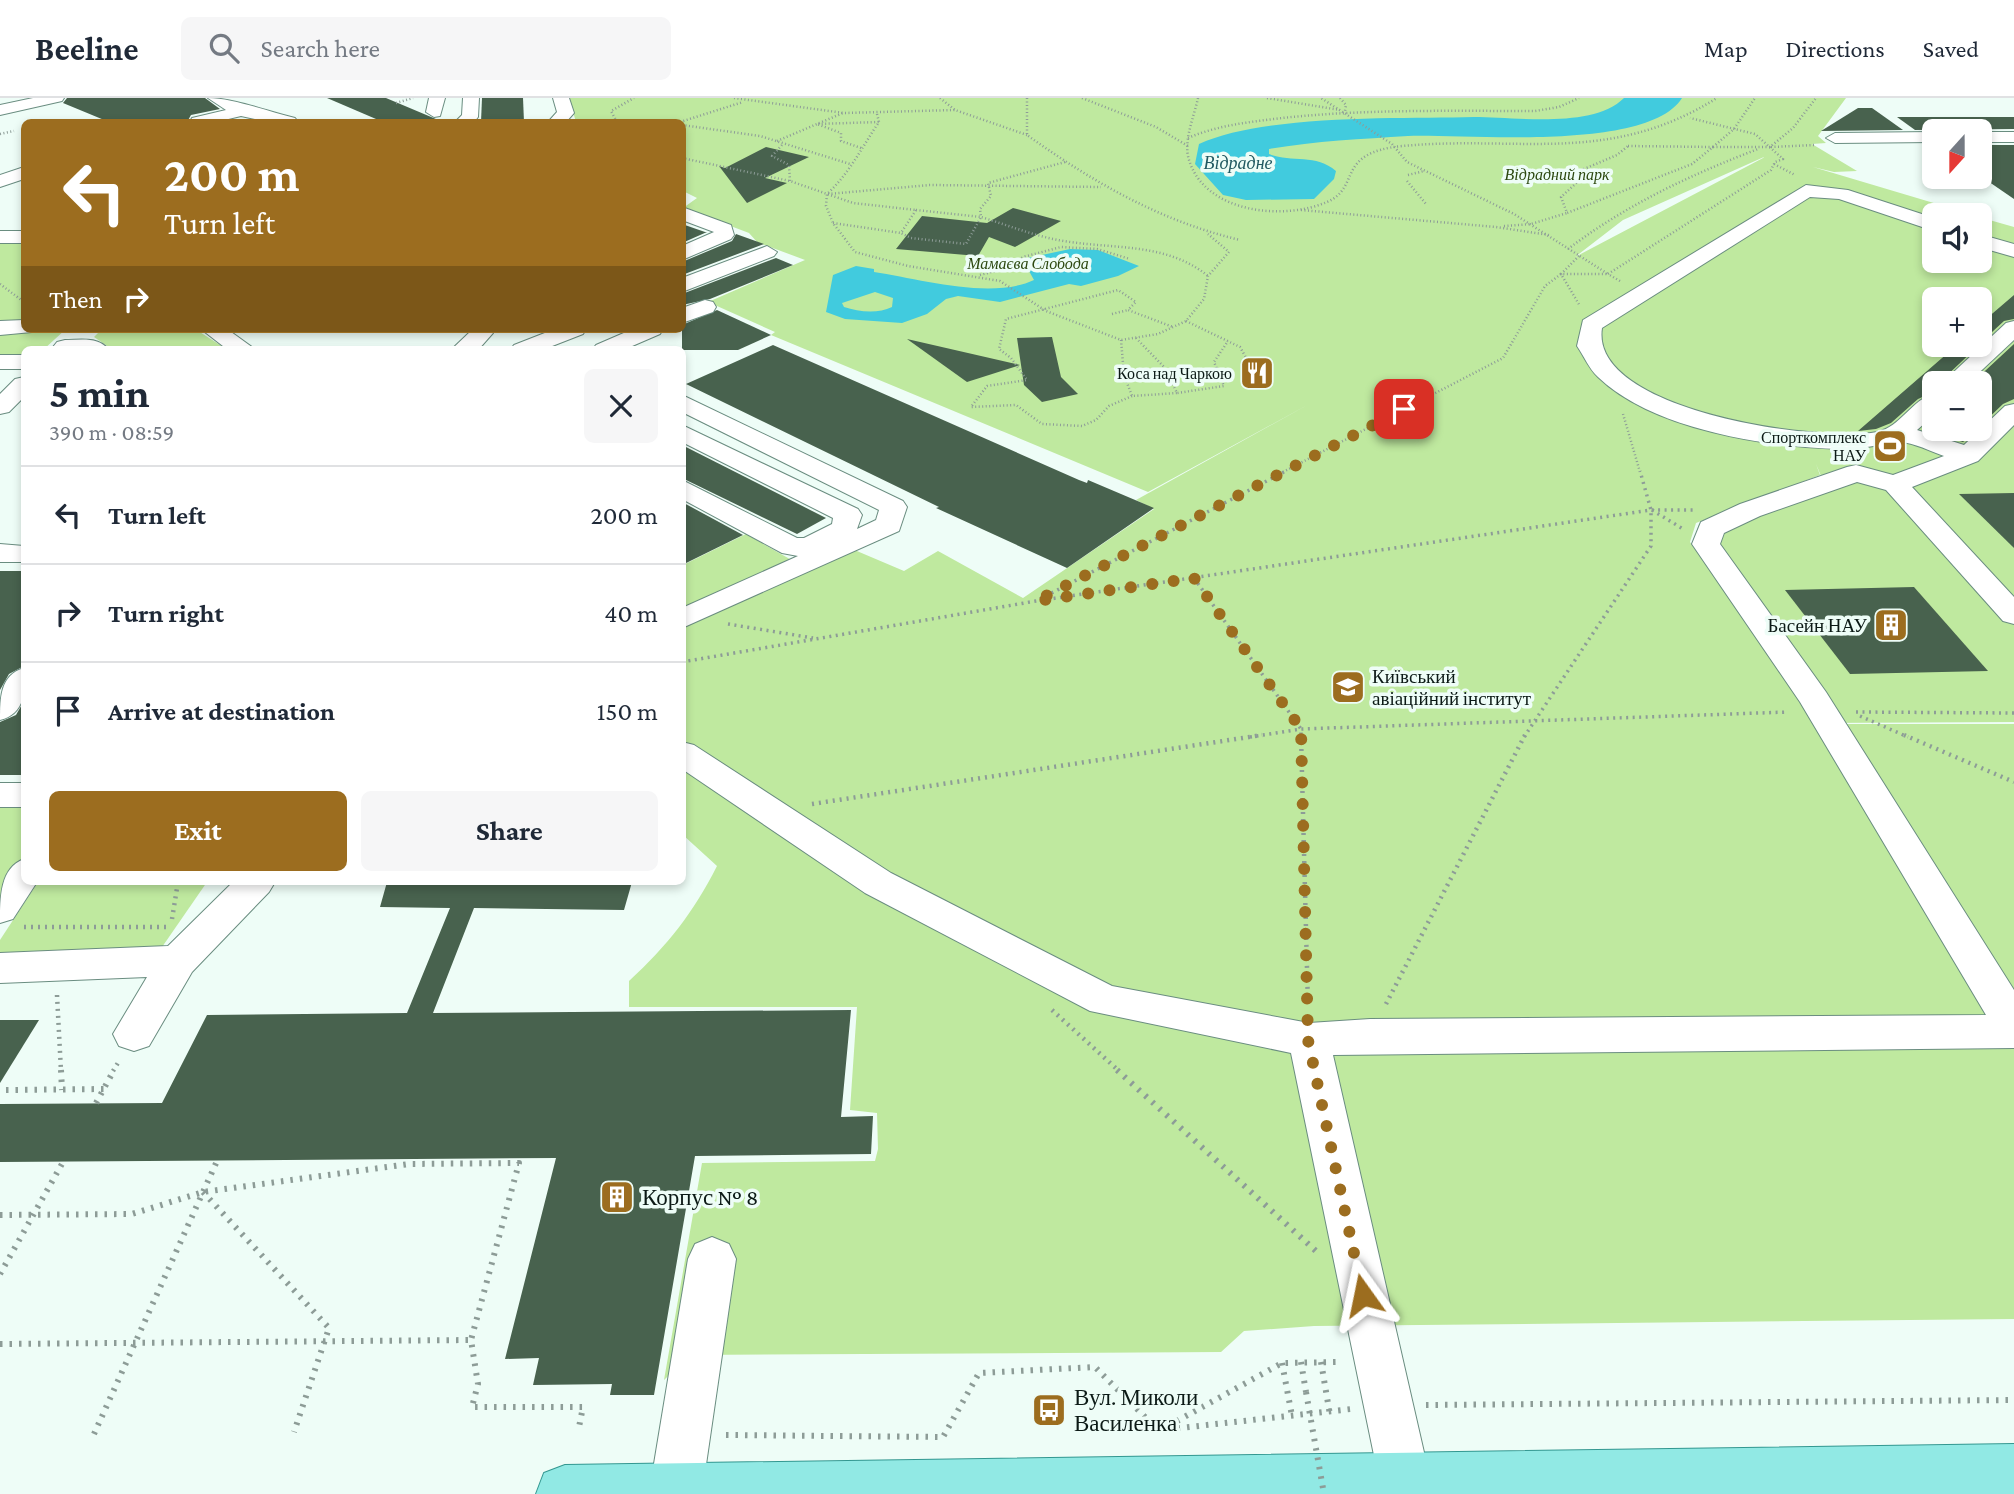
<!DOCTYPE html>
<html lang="en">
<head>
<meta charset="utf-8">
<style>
	:root { --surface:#fff; --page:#f6f6f7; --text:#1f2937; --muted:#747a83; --line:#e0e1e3; --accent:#9c6d1f }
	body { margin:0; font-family:"Crimson Pro",serif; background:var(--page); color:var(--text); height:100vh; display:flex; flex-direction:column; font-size:26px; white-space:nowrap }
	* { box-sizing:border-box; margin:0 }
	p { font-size:23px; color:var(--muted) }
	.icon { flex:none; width:38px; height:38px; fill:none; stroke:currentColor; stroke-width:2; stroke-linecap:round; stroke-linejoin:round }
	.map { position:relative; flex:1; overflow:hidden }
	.side { position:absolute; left:21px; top:248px; width:665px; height:539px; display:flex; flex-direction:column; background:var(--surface); border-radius:10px; box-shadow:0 4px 10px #0003 }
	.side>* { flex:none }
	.hud { position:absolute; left:21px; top:21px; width:665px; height:214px; border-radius:10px; box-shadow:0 4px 10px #0003; background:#9c6d1f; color:#fff; overflow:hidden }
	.needle { width:46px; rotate:201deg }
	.controls { position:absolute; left:1922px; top:21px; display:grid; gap:14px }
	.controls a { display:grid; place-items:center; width:70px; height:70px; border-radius:10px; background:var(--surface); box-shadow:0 4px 10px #0003; font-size:35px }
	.pin { position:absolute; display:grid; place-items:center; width:60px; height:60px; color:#fff; margin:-30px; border-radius:14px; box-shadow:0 4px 10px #0006 }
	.me { position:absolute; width:77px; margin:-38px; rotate:348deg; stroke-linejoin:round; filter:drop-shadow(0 0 5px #0008) }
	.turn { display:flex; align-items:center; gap:24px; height:147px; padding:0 28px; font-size:32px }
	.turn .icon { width:91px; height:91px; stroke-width:2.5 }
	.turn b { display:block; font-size:49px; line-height:60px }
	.then { display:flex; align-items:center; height:66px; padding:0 28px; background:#0003; gap:14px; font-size:26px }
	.round { display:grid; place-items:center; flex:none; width:74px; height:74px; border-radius:10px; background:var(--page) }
	.headline { display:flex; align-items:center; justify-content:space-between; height:119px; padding:0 28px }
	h1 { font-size:42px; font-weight:700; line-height:52px }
	.cta { display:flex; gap:14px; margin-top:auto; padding:14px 28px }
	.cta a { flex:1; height:80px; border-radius:10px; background:var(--accent); color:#fff; font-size:28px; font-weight:700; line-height:80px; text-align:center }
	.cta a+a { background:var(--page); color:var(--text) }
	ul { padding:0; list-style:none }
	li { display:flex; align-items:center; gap:21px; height:98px; padding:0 28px; border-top:2px solid var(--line) }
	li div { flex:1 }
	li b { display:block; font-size:26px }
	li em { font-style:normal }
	header { display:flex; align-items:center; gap:42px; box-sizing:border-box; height:98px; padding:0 35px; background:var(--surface); border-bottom:2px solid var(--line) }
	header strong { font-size:33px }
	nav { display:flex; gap:38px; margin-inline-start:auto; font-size:24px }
	.search { width:490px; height:63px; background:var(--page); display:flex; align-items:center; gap:18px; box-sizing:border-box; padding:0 24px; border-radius:10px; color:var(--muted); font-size:26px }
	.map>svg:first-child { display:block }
</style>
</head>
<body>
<header>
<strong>Beeline</strong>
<div class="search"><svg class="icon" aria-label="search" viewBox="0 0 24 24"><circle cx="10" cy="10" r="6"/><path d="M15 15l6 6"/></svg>Search here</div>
<nav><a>Map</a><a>Directions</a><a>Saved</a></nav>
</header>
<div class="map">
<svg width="2014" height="1396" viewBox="0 0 2014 1396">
	<rect width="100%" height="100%" fill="#eefdf7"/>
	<g fill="#bfe99f" fill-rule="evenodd">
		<path d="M569 0H1846L1818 38 1826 45 1812 46 1857 73 1834 74 1813 69 1974 117H1934V163H1979V119L2014 129V624L1818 625 1693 444 1699 426 1821 378 1816 366 1820 377 1696 425 1690 444 1816 626H2014V1221L1314 1228 1244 1233 1221 1254 690 1257 664 1282 702 1065 875 1063 878 1051 877 1015 850 1012 857 909H629V883C668 847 693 815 717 768L683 737V467L746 436 795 464 838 445 904 473 938 453 1023 500 1154 411 1136 402 1311 305 1148 394 771 237 775 234 708 204 805 162 757 144 749 135 683 110 697 100 683 93 682 24H576ZM1764 59 1763 60 1575 159 1623 122ZM1934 201H1979V247H1934ZM1934 285H1979V331H1934Z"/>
		<polygon points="0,144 24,144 24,231 66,231 43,252 24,252 24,261 0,261"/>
		<polygon points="102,231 195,231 228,252 113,252 94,239"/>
		<polygon points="0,698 24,698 24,772 0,810"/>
		<polygon points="38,784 207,784 160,852 0,858 0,842"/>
	</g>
	<g fill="#41cbde" fill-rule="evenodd">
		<path d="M1624 0H1682C1648 54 1468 36 1408 38 1362 41 1315 43 1269 51V56C1291 65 1316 55 1336 73L1334 81 1314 101 1246 102 1223 97 1195 66 1199 46C1265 16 1399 21 1474 19 1516 19 1593 31 1624 0Z"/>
		<path d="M1070 151 1098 152 1139 168 1118 178 1081 188 1069 186 1000 204 958 198 946 201 927 216 902 225 845 221 826 214 833 177 856 168 874 171V174C920 181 991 202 1034 182L1024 164 1028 160ZM875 194 893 200 892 209C878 216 859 214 844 209L842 205Z"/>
	</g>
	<g fill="#48624e">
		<polygon points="67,0 205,0 220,11 191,17 187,24 109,24 63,5"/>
		<polygon points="327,0 386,0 443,24 383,24"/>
		<polygon points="482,0 523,0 524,24 481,24"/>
		<polygon points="1858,10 1872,10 1903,32 1821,33"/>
		<polygon points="1897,19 2014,19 2014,31 1915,32"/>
		<polygon points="1979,47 2014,47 2014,101 1979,77"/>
		<polygon points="766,49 809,59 765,80 787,85 747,105 719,68 725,70"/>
		<polygon points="1013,110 1061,123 1015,149 989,139 978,158 896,151 922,118 987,125"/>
		<polygon points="682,126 705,134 707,134 682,145"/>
		<polygon points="736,136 764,146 682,177 682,164 732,143"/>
		<polygon points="776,160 793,167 710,201 682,207 682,196"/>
		<polygon points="2014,197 2014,221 2004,223 1979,246 1979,227"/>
		<polygon points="717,212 771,237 738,252 682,252 682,227"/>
		<polygon points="1052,239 1061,279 1078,296 1042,304 1024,287 1017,240"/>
		<polygon points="907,241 1020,267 967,284"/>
		<polygon points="2014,246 2014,301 2003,306 1979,329 1979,285 1972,285"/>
		<polygon points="773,247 1079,382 1087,385 1088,382 1154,410 1067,470 936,410 939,409 686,286"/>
		<polygon points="1957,247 1979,247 1939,285 1934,285 1934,294 1918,301 1891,325 1876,331 1858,333"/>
		<polygon points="1934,321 1934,331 1977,331 1963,344 1922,331"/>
		<polygon points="682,347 826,420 797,436 682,380"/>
		<polygon points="2014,395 2014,450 1959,396"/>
		<polygon points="682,404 743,437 682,467"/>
		<polygon points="0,473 24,473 24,568 9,576 0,592"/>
		<polygon points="1914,489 1988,573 1850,576 1785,492"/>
		<polygon points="24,603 24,677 0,677 0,624 16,617"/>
		<polygon points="387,784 632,784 624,812 474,810 433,915 851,912 841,1019 873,1018 871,1056 695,1058 654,1297 610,1297 612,1286 533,1287 539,1260 505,1261 556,1060 0,1064 0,1006 162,1005 207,917 407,915 450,810 380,809"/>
		<polygon points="0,922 39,922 0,985"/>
	</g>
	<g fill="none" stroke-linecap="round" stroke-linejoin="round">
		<g stroke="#6a8d80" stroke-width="2">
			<g id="minor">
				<polygon points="33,0 64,0 62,3 0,17 0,7"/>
				<path d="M208 0C233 0 269 14 295 20L298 24H269L241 18 216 24H190L192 20 226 12Z"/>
				<polygon points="429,0 445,0 440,18 434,19 426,14"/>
				<polygon points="463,0 479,0 478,19 474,24 455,24 462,17"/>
				<polygon points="553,0 569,0 574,15 566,24 548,24 557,14"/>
				<polygon points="1934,34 1934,44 1835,45 1826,40 1835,35"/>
				<rect x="1979" y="34" width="35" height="10"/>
				<polygon points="24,69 24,81 0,89 0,77"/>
				<path d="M1806 87 1848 92 1934 120V133L1839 101 1810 99 1602 230C1589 313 1820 345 1877 334 1901 329 1912 301 1934 296V317L1917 332 1964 347 2005 308 2014 306V327L1978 363 1912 389 2014 499V526L2003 523 1886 392 1857 384 1760 418 1724 435 1720 446 1826 594 2014 892V950L1333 957 1431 1385 1426 1396H1382L1291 955 1090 913 865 795 682 671V644L694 647 891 775 1112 888 1309 925 1370 921 1986 917 1800 604 1692 446 1701 424 1740 406 1847 369 1856 367 1893 377 1944 358C1932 354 1911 343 1898 344 1879 346 1861 352 1840 351 1767 349 1653 332 1598 279 1589 271 1584 258 1577 248L1583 222Z"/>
				<polygon points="682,109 731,127 734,137 731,141 682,162 682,148 714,134 682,122"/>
				<rect x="0" y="133" width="24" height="12"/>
				<polygon points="1979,136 2014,146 2014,159 1979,149"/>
				<polygon points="767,148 777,154 774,158 682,194 682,180"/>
				<polygon points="705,202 713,204 716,209 713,214 682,225 682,210"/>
				<polygon points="24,222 24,231 34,231 32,234 0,237 0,223"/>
				<polygon points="2014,223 2014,242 1968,285 1942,285 2006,225"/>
				<polygon points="201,231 227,231 256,252 228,252"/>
				<polygon points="473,231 491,231 493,235 478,252 451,252"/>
				<polygon points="555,231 586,231 583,236 542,252 510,252 514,247"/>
				<polygon points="633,231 663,231 660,236 623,252 592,252 596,247"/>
				<path d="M65 242C81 242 98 238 109 252H55L53 249 57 244Z"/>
				<rect x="0" y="257" width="24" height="14"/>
				<polygon points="24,279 24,299 9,314 0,316 0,296 15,281"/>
				<polygon points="682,297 903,403 907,409 899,433 682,530 682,510 798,458 782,455 682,401 682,382 797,440 804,440 832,426 833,420 682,344 682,327 858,411 862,417 857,431 876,422 879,412 682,314"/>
				<polygon points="0,446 24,448 24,464 0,464"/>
				<path d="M24 570C26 592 25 616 0 622 0 600 0 577 24 570Z"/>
				<rect x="0" y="685" width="24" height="24"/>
				<path d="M24 761V784H37L13 821 0 825C0 799 0 770 24 761Z"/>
				<polygon points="233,784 275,784 269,794 192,874 149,948 134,953 119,948 113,936 147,879 0,885 0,855 168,848"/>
				<polygon points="712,1139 729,1146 736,1161 702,1394 649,1396 688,1161 695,1146"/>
			</g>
		</g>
		<g stroke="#339790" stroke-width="2">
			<polygon id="major" points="2014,1346 2014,1396 536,1396 544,1375 565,1367"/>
		</g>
		<g stroke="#8d9c97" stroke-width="2.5" stroke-dasharray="1 2.5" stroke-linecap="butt">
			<polyline points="734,0 844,15 955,12"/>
			<polyline points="940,0 955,12 1027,37"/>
			<path d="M1027 0V37C1093 84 1160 123 1240 142"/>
			<polyline points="1082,0 1156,29 1188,48"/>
			<path d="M1198 0C1194 19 1183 43 1189 62 1205 115 1283 123 1327 104 1362 89 1334 55 1402 48 1520 37 1608 68 1717 0"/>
			<polyline points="1267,0 1340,12"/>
			<polyline points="1340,0 1346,7 1345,13"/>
			<polyline points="396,5 413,0"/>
			<path d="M877 16 879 24C862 49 849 76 827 96L826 108 833 125 855 154 908 168 1000 183 1046 213 1121 242 1158 236 1186 223 1204 201 1208 178 1229 154 1208 136"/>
			<polyline points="617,24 611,13 634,0"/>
			<polyline points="680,24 743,4"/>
			<polyline points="682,27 760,38 850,66"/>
			<polyline points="0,36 14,33"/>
			<path d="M1188 40C1218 27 1250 24 1282 20 1366 11 1450 13 1535 13L1559 9 1579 0"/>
			<polyline points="777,43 843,15"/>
			<polyline points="782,47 772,58 789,67 790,83"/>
			<polygon points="1628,48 1713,49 1692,66 1567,115 1561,99 1584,78 1584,71 1617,57"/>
			<polyline points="1713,49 1770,49 1793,30 1816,0"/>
			<polyline points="1713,49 1734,31 1755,0"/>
			<polyline points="1771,49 1815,47"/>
			<polyline points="861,50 841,43 841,35 817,26 879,24"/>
			<polyline points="682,60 790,83 853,105 916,112"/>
			<path d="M1065 64 988 85 991 98 980 111 981 119C1007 127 1032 137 1058 142 1110 152 1165 143 1208 178"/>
			<polyline points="1774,66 1795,77"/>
			<polyline points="1408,77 1424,73"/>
			<polyline points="1407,83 1426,106"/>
			<polyline points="828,96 930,87 1101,89"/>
			<polygon points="916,112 981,119 966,146 911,140 901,135"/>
			<polyline points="1301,112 1496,129 1549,137"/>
			<polyline points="833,125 901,135"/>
			<polyline points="1504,128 1531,126 1567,115"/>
			<path d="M1568 151C1626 107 1690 77 1758 51"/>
			<polyline points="1579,158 1561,176 1580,208"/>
			<polyline points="980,177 1007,170 1023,159 1061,149 1097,151 1130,161"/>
			<polyline points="1620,183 1608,176 1771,72 1775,64 1783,61 1755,36 1690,20"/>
			<polyline points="0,186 24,204"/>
			<polyline points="1112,216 1128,212"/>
			<polyline points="1186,223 1240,249 1249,265"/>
			<polyline points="1136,240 1165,270 1177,295 1224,288 1214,264 1228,243"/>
			<polyline points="1121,242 1124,277 1132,298 1177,295"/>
			<polyline points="1132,298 1109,308 1096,322 1082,328 1042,326 1016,307 971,309 987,288 1027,282 1011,260 999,251 1006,221 1118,192 1136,204 1128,212 1173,229"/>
			<polyline points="1623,316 1640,374"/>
			<polyline points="1283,374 1503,260 1545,188 1561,176 1608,176 1514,116 1407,64 1392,46 1321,0"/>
		</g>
		<g stroke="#8d9c97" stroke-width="3.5" stroke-dasharray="2 4.5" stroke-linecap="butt">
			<polyline points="1652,412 1683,431"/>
			<polyline points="1194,480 1301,631 1301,639"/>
			<polyline points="1040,501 1286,373"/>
			<polyline points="728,526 813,540"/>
			<polyline points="682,564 1036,503 1651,412 1695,412"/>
			<polyline points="1856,614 2014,615"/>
			<polyline points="1860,618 1908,639"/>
			<polyline points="1250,639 1301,631 1788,614"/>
			<polyline points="1524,639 1651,448 1651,412 1640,373"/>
		</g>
		<g stroke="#8d9c97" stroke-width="4.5" stroke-dasharray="2 5" stroke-linecap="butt">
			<polyline points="1301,637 1308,909"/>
			<polyline points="1904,637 2014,684"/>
			<polyline points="812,706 1262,637"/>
			<polyline points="172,821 178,784"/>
			<polyline points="24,829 166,829"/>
			<polyline points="57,897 61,973"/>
			<polyline points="1386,906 1525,637"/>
			<polyline points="1052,912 1119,973"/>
			<polyline points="113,973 119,963"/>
		</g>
		<g stroke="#8d9c97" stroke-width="6" stroke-dasharray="2.5 7" stroke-linecap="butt">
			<polyline points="61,972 62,992"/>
			<polyline points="1117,972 1317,1154"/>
			<polyline points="6,992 104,991"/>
			<polyline points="96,1005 114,972"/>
			<polyline points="203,1094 329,1230 294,1334"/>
			<polyline points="0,1117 132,1116 203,1094 409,1066 519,1065 471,1242 478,1286 472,1309 583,1309 579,1329"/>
			<polyline points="0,1176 63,1064"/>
			<polyline points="0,1246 471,1242"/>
			<polyline points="1301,1264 1306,1294"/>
			<polyline points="1321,1264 1330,1317"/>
			<polyline points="1282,1265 1292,1318"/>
			<polyline points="1426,1307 2014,1302"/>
			<polyline points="1177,1323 1282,1265 1340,1264"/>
			<polyline points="94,1336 217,1063"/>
			<polyline points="726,1337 943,1339 979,1275 1095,1269 1149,1323 1171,1331 1351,1311"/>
		</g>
		<use href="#minor" fill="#fff" fill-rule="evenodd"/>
		<use href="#major" fill="#91e9e4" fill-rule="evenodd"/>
		<polyline stroke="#8d9c97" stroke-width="6" stroke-dasharray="2.5 7" stroke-linecap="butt" points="1306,1294 1324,1396"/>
	</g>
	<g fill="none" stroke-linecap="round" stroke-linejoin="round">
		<polyline stroke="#9c6d1f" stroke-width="12" stroke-dasharray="0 21.6" points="1363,1197 1308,942 1301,631 1194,480 1036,503 1404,311"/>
	</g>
	<defs>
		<g id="restaurant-square" transform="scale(1.75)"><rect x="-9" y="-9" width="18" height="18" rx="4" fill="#9c6d1f" stroke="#eefdf7"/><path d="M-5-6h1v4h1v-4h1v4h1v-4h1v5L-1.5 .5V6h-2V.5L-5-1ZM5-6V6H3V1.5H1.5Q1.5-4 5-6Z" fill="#fff"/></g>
		<g id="stadium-square" transform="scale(1.75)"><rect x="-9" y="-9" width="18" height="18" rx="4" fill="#9c6d1f" stroke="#eefdf7"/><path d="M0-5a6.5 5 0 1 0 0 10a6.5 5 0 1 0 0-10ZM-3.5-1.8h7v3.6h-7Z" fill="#fff"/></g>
		<g id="building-square" transform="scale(1.75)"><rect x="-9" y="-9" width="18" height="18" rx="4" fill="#9c6d1f" stroke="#eefdf7"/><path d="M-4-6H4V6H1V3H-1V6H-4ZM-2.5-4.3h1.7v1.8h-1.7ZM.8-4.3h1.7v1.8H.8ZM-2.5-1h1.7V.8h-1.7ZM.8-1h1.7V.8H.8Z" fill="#fff"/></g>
		<g id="university-square" transform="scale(1.75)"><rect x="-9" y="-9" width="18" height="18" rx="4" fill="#9c6d1f" stroke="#eefdf7"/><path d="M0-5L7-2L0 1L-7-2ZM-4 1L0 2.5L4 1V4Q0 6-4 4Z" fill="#fff"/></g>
		<g id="bus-square" transform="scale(1.75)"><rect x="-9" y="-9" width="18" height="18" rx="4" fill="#9c6d1f" stroke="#eefdf7"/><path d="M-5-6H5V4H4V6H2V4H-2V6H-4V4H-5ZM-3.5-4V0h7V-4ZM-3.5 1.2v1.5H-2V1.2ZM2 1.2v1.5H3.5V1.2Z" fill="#fff"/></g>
	</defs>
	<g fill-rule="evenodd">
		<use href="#restaurant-square" x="1257" y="275"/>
		<use href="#stadium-square" x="1890" y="348"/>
		<use href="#building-square" x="1891" y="527"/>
		<use href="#university-square" x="1348" y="589"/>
		<use href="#building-square" x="617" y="1099"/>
		<use href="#bus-square" x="1049" y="1312"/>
	</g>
	<g text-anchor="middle" stroke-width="7" stroke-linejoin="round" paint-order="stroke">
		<g font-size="16" font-style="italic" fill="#2c480f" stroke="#eefdf7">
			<text x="1557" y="82">Відрадний парк</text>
			<text x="1028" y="171">Мамаєва Слобода</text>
		</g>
		<g font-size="16" fill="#0c1a16" stroke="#eefdf7" text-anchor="end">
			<text x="1232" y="281">Коса над Чаркою</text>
			<text x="1866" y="345">Спорткомплекс<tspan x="1866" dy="18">НАУ</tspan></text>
		</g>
		<g font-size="18" font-style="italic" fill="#225a62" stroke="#eefdf7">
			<text x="1238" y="71">Відрадне</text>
		</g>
		<g font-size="19" fill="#0c1a16" stroke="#eefdf7" text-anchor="end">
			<text x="1867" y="534">Басейн НАУ</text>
			<text x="1372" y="585" text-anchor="start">Київський<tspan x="1372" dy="22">авіаційний інститут</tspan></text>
		</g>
		<g font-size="23" fill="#0c1a16" stroke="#eefdf7" text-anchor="start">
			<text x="642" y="1107">Корпус № 8</text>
			<text x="1074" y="1307">Вул. Миколи<tspan x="1074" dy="26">Василенка</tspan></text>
		</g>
	</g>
</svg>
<div class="controls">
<a><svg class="needle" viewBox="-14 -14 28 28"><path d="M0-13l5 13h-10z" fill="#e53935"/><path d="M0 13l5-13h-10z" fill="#747a83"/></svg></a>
<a><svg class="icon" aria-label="sound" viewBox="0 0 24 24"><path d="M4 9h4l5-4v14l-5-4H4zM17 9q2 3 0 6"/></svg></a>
<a>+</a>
<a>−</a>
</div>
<div class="pin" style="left:1404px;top:311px;background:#d93025"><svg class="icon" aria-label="arrive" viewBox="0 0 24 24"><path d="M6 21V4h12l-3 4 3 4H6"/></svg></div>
<svg class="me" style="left:1363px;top:1197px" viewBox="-20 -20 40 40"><path d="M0-17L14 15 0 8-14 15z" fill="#9c6d1f" stroke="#fff" stroke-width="4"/></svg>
<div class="hud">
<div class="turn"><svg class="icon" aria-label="left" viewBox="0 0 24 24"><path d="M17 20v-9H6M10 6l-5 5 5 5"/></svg><div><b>200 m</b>Turn left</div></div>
<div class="then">Then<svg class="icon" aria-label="right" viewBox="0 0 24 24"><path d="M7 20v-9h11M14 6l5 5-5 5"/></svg></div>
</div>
<section class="side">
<div class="headline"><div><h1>5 min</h1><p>390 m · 08:59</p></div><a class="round"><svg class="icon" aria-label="close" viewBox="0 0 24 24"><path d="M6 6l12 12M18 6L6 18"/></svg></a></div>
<ul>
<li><svg class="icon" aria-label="left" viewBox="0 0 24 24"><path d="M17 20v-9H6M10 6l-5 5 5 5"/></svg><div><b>Turn left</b></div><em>200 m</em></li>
<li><svg class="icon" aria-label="right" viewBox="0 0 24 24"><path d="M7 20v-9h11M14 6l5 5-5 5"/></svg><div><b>Turn right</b></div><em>40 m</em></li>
<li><svg class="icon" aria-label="arrive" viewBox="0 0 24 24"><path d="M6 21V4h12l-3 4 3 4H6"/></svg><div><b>Arrive at destination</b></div><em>150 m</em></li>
</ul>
<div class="cta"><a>Exit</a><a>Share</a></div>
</section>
</div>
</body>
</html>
